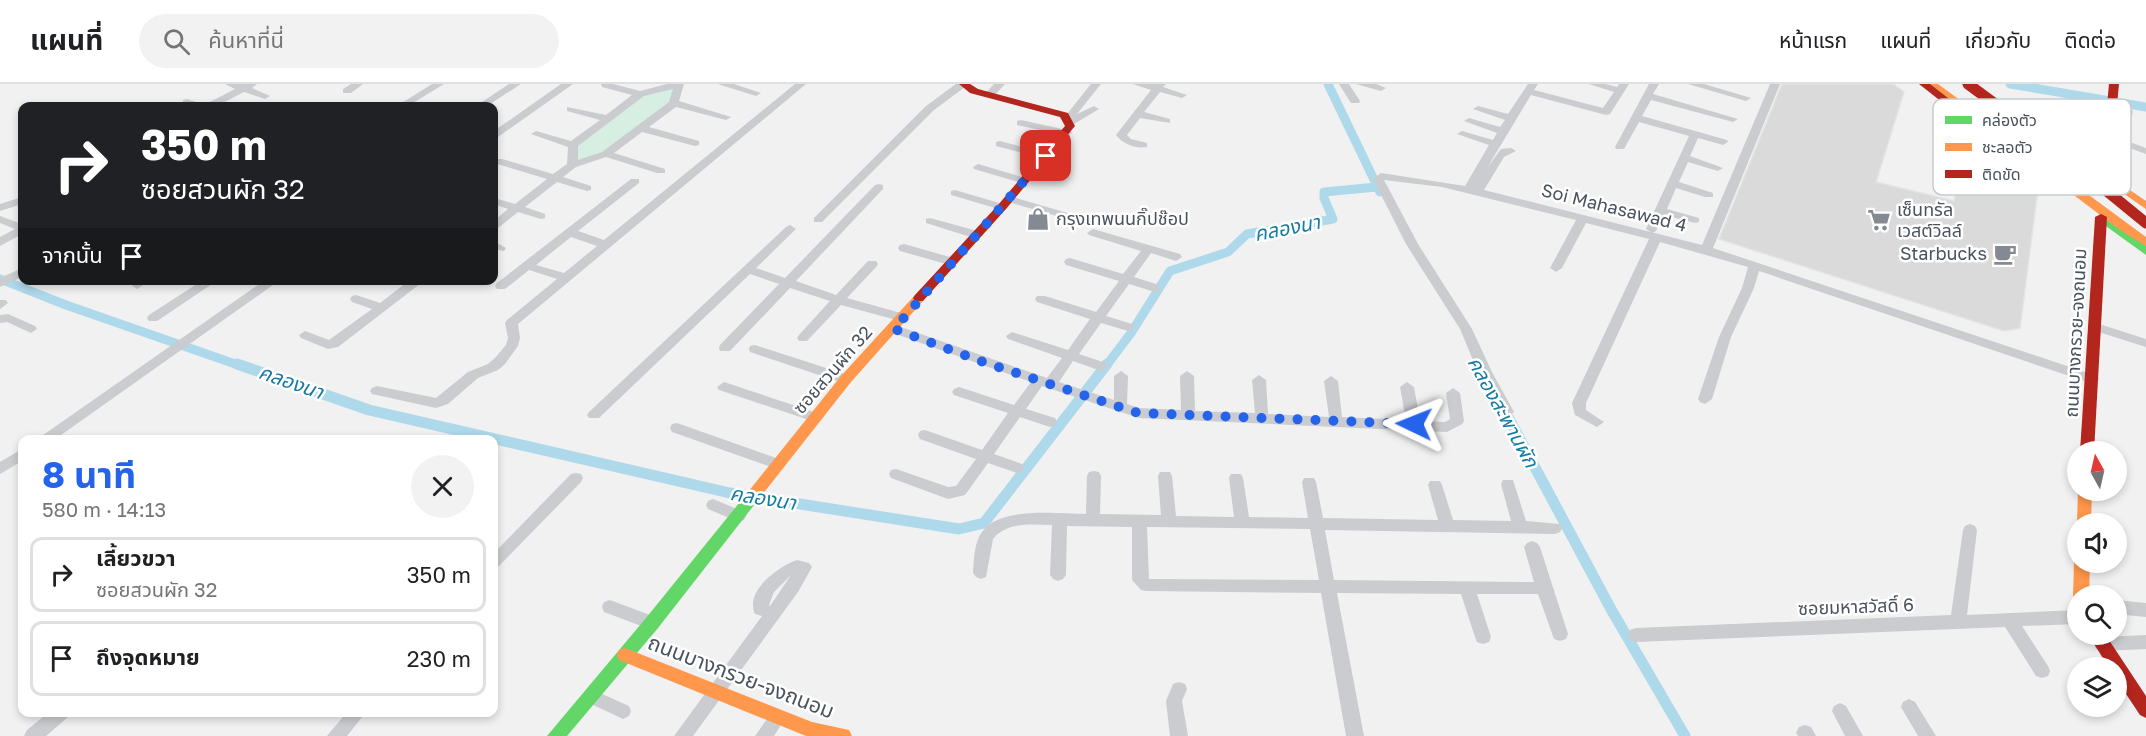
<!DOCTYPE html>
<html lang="th">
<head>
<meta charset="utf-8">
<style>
	:root { --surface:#fff; --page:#f2f2f2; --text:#202124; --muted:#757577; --line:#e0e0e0; --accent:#2563eb }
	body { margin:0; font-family:"Golos Text","Noto Sans Thai",sans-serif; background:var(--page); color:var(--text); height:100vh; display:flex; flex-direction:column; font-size:22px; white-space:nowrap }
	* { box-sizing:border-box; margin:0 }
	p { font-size:20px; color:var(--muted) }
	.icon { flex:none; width:33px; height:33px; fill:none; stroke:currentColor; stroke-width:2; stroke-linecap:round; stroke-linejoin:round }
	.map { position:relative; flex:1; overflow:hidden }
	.sheet { position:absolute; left:18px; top:351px; width:480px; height:282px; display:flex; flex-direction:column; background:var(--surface); border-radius:12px; box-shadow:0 3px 9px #0003 }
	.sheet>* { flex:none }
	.top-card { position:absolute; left:18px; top:18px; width:480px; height:183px; border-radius:12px; box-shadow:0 3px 9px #0003; background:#202124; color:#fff; overflow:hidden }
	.needle { width:39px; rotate:352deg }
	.buttons { position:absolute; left:2067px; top:357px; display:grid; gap:12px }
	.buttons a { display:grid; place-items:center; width:60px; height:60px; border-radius:50%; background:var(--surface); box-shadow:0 3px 9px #0003; font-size:30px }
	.pin { position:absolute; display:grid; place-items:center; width:51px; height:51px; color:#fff; margin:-26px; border-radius:12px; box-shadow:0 3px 9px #0006 }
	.me { position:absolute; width:66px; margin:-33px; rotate:272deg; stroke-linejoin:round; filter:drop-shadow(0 0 4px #0008) }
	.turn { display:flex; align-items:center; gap:21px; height:126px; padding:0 24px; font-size:27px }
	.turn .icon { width:78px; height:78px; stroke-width:2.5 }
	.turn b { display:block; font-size:42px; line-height:51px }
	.then { display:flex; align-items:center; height:57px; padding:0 24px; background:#0003; gap:12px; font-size:22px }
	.round { display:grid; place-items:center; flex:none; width:63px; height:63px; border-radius:32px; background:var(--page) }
	.headline { display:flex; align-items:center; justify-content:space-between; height:102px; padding:0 24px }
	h1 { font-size:36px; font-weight:700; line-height:45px; color:var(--accent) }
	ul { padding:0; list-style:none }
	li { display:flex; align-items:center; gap:18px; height:75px; margin:0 12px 9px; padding:0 12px; border:3px solid var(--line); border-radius:12px }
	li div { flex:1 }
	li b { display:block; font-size:22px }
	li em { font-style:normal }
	header { display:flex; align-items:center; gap:36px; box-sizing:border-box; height:84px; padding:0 30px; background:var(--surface); border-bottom:2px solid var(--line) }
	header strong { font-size:28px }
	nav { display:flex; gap:33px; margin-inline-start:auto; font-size:21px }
	.search { width:420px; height:54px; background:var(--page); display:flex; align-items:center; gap:15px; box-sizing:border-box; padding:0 21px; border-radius:33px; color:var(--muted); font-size:22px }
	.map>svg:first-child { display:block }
</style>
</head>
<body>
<header>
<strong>แผนที่</strong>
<div class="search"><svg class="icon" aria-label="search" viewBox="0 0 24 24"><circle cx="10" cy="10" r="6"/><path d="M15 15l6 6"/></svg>ค้นหาที่นี่</div>
<nav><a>หน้าแรก</a><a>แผนที่</a><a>เกี่ยวกับ</a><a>ติดต่อ</a></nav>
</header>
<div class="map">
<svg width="2146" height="652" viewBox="0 0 2146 652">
	<rect width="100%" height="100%" fill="#f1f1f1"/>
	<polygon fill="#d7efe2" points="679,0 674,19 606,70 572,81 573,61 640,10"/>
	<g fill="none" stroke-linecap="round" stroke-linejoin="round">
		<g stroke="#aed9eb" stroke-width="9">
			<polyline points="1328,0 1380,108"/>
			<polyline points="2010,0 2146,23"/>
			<polyline points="0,195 66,221 241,282"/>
			<polyline points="1106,282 1131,249 1170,187 1228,168 1247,150 1333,135 1324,114 1324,108 1377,103"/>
		</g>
		<g stroke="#aed9eb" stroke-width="11">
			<polyline points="237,280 369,326 730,409 959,445 984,439 1107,280"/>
			<polyline points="1502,322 1612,527 1685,652"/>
		</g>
	</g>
	<polygon fill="#dadadb" stroke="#e2e3e4" stroke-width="1.5" points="1782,0 1893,0 1904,8 1876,98 1954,117 1963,70 1977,67 1993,71 2038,105 2020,244 2004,247 1719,155"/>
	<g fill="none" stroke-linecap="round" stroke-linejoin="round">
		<g fill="#cbcccf" fill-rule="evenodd">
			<polygon points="225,0 257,0 252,4 270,12 265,15 244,8 217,22 205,22 206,20 235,5"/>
			<polygon points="351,0 363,0 351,9 343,9 343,5"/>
			<polygon points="432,0 444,0 408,22 397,22"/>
			<polygon points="509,0 521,0 487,22 476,22"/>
			<polygon points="561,0 573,0 498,53 494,54 494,47"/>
			<path d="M601 0H613L640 7 667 0H684L679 17 731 33 726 36 676 23 649 43 699 57V61L695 62 642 48 614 69 665 85V89H657L606 73 576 83 563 93 591 102V106L587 107 557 98 525 123 545 130V134L541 135 518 128 498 144 494 145V137L508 125 494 120V114L515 120 547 95 494 79V75H502L553 90 567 80 568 63 531 50 536 47 571 57 600 36 567 27V23L606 31 632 11 602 3ZM673 5 669 18 602 68 578 76V62L644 12Z"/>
			<polygon points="718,0 734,0 761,9 756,12"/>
			<path d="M795 0H806L518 240 520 254 518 262 505 280 498 286 478 294 448 320 436 324 372 310 370 307 372 304 377 302 436 314 468 288 488 280 495 274 506 261 508 254 505 239 507 236 557 195 529 186 505 205H497L495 202 497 199 631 95H639V99L578 147 604 156ZM571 153 597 162 564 189 536 181Z"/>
			<polygon points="956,0 969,0 934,26 822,138 814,138 814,134 926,22"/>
			<polygon points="994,0 1005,0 993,13 985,13 984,11"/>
			<polygon points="1091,0 1101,0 1077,30 1094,22 1099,25 1074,40 1066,40 1063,35"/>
			<path d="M1133 0H1166L1163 3 1187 11 1182 14 1160 8 1144 28 1170 35V39L1140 34 1127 51 1131 55 1147 59V63C1135 65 1123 60 1116 51L1151 6Z"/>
			<polygon points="1339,0 1349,0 1360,17 1359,19 1351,19"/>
			<polygon points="1356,0 1376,0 1386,4 1381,7"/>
			<polygon points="1528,0 1538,0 1534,6 1603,24 1614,8 1589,0 1605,0 1617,3 1619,0 1629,0 1610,30 1606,31 1531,11 1487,84 1501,65 1511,64 1516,67 1504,73 1484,106 1702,161 1770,0 1780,0 1713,164 2097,292 2099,295 2097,298 2087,298 1759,187 1754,204 1731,253 1712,315 1705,320 1700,318 1698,315 1719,253 1742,204 1748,183 1660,158 1586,319 1586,326 1604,338 1597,343 1575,331 1572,319 1649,155 1586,139 1562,184 1556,188 1550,184 1576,136 1442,103 1384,96 1418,160 1472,245 1492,288 1514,328 1507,333 1502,331 1478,288 1460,245 1406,160 1373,95 1381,89 1465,102 1489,61 1457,50 1462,47 1493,56 1497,49 1464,37 1469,34 1500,43 1505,36 1473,25 1478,22 1508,30"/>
			<polygon points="1649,0 1659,0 1653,10 1738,35 1733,38 1651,16 1642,32 1727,56 1728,58 1723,61 1698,54 1690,72 1723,84 1718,87 1688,78 1679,98 1713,109 1713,113 1705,113 1676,104 1667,125 1699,134 1699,138 1695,139 1664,131 1656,147 1652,149 1646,145 1689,52 1639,38 1624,65 1616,65 1615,63"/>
			<polygon points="1688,0 1704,0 1751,14 1746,17"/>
			<polygon points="187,15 203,20 204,22 191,22 183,20 183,16"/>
			<polygon points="2128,24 2133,27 2127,57 2146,64 2146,70 2116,59 2123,27"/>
			<polygon points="1021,36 1071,47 1072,49 1067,52 1017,41 1017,37"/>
			<polygon points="1000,57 1050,70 1051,72 1046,75 996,62 996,58"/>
			<polygon points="978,80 1029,95 1030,97 1025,100 974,85 973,83"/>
			<polygon points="879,100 883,101 883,105 796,197 836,211 868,177 876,177 878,180 876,183 847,214 908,231 910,234 908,237 904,238 841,221 807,257 799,257 797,254 799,251 830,217 790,204 730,267 720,267 719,264 720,261 779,200 750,190 599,334 589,334 587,331 589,328 786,143 790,141 796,145 756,184 785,194 875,101"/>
			<polygon points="955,106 1006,121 1008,123 1002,126 951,111 951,107"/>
			<polygon points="1009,112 1071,130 1073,132 1067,135 1005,117 1005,113"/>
			<polygon points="22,113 22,120 0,127 0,120"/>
			<polygon points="0,132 22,140 22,150 0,162 0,153 15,145 0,139"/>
			<polygon points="930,134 981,148 983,151 977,155 926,139 926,135"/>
			<polygon points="1093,145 1180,170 1182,173 1176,177 1151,169 1134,193 1159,201 1161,204 1159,207 1155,208 1129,200 1106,232 1132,240 1134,243 1132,246 1128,247 1101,239 1079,270 1106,279 1108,282 1106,285 1101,287 1073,277 1059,298 1114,316 1114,292 1121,287 1128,292 1127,320 1139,324 1181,326 1180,292 1187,287 1194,292 1195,327 1255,329 1252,296 1259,291 1266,296 1268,330 1329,333 1324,297 1331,292 1338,297 1342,333 1406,336 1400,303 1407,298 1414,303 1420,337 1445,338 1450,335 1446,309 1453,304 1460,309 1464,337 1462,340 1447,348 1139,334 1042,302 1026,325 1055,334 1057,338 1055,342 1050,343 1020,333 994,370 1022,380 1024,384 1022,388 1017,389 988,379 965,411 948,415 891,394 889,390 891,386 896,385 948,403 956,402 976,375 920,355 918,351 920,347 925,346 982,366 1008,329 954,311 952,308 954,305 959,303 1014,321 1031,298 890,248 888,245 890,242 898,242 1047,294 1062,274 1008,255 1006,252 1012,248 1068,266 1090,235 1037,218 1035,215 1037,212 1045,212 1096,228 1119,197 1066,181 1064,178 1066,175 1070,174 1123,190 1141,167 1089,151 1087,149"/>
			<polygon points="494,157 506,164 504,167 494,165"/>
			<polygon points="904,160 957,175 959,178 953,182 900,167 898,164 900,161"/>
			<polygon points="22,184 22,193 0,203 0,194"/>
			<polygon points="124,196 139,196 143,201 137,205"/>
			<polygon points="203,196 218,196 157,237 149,237 147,234 149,231"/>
			<polygon points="265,196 280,196 54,356 36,356"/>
			<polygon points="410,196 425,196 338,263 328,265 301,254 299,251 305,247 329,256 372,225 352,218 350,215 352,212 356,211 380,219"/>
			<polygon points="450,196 464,196 464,197 458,201"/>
			<polygon points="0,216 6,216 8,219 0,225"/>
			<polygon points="8,230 35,242 37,245 31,249 7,238 0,239 0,231"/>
			<polygon points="2096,239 2146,255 2146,263 2092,246 2090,243"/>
			<polygon points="755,261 851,292 853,295 846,300 750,268 749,265 750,262"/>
			<polygon points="724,298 820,330 822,333 815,338 719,306 717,303"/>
			<polygon points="677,339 782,376 784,380 782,384 777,385 672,348 670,344 672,340"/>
			<polygon points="22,365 22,377 0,390 0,378"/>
			<path d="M1094 387 1099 388 1101 392 1100 430 1161 431 1158 392 1160 388H1170L1172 392 1176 432 1234 433 1229 394 1231 390H1241L1243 394 1249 433 1308 434 1302 398 1304 394H1314L1316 398 1323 434 1438 436 1428 401 1430 397H1440L1442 401 1453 436 1511 437 1501 400 1503 396H1513L1526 437 1560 440 1562 444 1560 448 1555 450 1325 446 1334 496 1534 498 1524 463 1527 459 1532 457 1537 459 1540 463 1568 550 1566 555 1560 557 1554 555 1538 510H1477L1491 553 1489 558 1483 560 1477 558 1475 553 1461 510 1337 509 1364 652H1346L1321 509 1146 507 1141 506 1132 496V443L1067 442 1066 491 1063 495 1058 497 1053 495 1050 491 1052 441C1032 441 1008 437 993 455L986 493 981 495 976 493 973 489C974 475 974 459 982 448 999 422 1059 430 1086 430L1087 392 1089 388ZM1147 443 1310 445 1319 496 1149 495Z"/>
			<polygon points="576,389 581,390 583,394 581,398 499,482 494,484 494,469 571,390"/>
			<polygon points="713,415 744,428 746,432 744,436 739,438 708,425 706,421 708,417"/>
			<polygon points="1970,440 1975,442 1977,446 1967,531 2078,526 2078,540 2022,542 2048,582 2050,587 2048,592 2042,594 2036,592 2005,543 1636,558 1630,556 1628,551 1630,546 1636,544 1951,531 1963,446 1965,442"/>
			<path d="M797 476 809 479 812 483 798 508 693 652H674L762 532 755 530C744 507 779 482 797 476ZM791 491 770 522 769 521 774 508Z"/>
			<polygon points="610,516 658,534 660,539 658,544 652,546 604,528 602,523 604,518"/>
			<polygon points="2116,516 2146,519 2146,533 2116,530"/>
			<polygon points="2146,551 2146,565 2102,567 2096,565 2094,560 2096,555 2102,553"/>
			<polygon points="1179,598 1185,600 1187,605 1182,617 1188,652 1170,652 1166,617 1173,600"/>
			<polygon points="591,605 629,622 631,627 629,632 623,635 585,617 583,612 585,607"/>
			<polygon points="1909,615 1915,618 1936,652 1918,652 1901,623 1903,618"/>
			<polygon points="1840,619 1846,622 1863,652 1845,652 1832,627 1834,622"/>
			<polygon points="778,625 784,628 786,633 774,652 755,652 772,628"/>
			<polygon points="49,628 70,628 68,633 46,652 24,652 27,646"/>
			<polygon points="347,628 366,628 347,652 327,652"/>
			<polygon points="1805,641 1811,643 1816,652 1798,652 1796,649 1799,643"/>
		</g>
		<g fill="#63d668" fill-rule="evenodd">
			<polygon points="2107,135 2146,161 2146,171 2103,140 2103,136"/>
			<polygon points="753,406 758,408 760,412 758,416 658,544 567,652 547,652 646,534 748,408"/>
		</g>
		<g fill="#ff974d" fill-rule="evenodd">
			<polygon points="1927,0 1938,0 2146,153 2146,162 2120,146"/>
			<polygon points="2067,63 2146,117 2146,125 2063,68 2062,66"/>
			<polygon points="919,210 923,211 925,214 923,217 851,298 758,416 748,416 746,412 748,408 841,292 915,211"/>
			<polygon points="2078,406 2092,406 2091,440 2078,440 2078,442 2077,440"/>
			<polygon points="2078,473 2078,478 2090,478 2089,512 2078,512 2078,517 2073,512 2074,478"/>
			<polygon points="625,564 812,638 849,646 852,652 806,652 619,576 617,571 619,566"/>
		</g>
		<g fill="#b3261e" fill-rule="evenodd">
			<polygon points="959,0 970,0 978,5 1068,29 1075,42 1006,125 923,217 915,217 913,214 915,211 998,121 1065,42 1060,33 970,9"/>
			<polygon points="1919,0 1930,0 1994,50 1993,52 1985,52"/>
			<polygon points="2109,0 2119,0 2112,74 2120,98 2115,101 2110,98 2102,74"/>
			<polygon points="2101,130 2107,133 2094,368 2080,368 2095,133"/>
			<polygon points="2088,550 2105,550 2146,612 2146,634 2140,631 2116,595 2116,584 2109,584"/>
		</g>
		<polyline stroke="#b3261e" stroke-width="11" points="1968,0 2048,59 2146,139"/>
	</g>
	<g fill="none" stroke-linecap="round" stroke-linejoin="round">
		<polyline stroke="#2563eb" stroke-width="10" stroke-dasharray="0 18" points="1046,72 894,245 983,278 1138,329 1414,340"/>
	</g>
	<defs>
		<g id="shop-bare" transform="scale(1.8)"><path d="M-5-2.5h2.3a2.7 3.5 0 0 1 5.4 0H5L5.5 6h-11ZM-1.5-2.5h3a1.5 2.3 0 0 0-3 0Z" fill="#848a91" stroke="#fff" stroke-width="2.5" paint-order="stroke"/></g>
		<g id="supermarket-bare" transform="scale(1.8)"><path d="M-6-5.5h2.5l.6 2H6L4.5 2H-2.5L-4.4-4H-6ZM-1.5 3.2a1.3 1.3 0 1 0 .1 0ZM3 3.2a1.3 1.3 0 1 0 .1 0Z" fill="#848a91" stroke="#fff" stroke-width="2.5" paint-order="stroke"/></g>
		<g id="cafe-bare" transform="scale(1.8)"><path d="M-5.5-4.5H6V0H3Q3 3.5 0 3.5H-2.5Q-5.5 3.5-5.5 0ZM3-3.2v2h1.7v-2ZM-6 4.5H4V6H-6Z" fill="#848a91" stroke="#fff" stroke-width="2.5" paint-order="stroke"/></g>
	</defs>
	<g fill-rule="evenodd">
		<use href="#shop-bare" x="1038" y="135"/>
		<use href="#supermarket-bare" x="1879" y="136"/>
		<use href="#cafe-bare" x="2005" y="170"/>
	</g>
	<g text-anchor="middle" stroke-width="5" stroke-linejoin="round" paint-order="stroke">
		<g font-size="18" fill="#49525d" stroke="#fff">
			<text transform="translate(1614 124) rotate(14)" y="6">Soi Mahasawad 4</text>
			<text transform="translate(2076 249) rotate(-87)" y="6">ถนนบางกรวย-จงถนอม</text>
			<text transform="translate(833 286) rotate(-49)" y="6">ซอยสวนผัก 32</text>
			<text transform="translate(1856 523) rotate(-2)" y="6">ซอยมหาสวัสดิ์ 6</text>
		</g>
		<g font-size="18" fill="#49525d" stroke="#fff" text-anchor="start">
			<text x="1897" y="132">เซ็นทรัล<tspan x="1897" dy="21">เวสต์วิลล์</tspan></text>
			<text x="1056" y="141">กรุงเทพนนกิ๊ปช๊อป</text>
			<text x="1987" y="176" text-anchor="end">Starbucks</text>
		</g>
		<g font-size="20" font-style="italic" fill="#147ca4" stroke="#fff">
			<text transform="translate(1287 144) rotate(-11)" y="7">คลองนา</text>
			<text transform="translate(291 298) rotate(19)" y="7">คลองนา</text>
			<text transform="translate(1503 328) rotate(61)" y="7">คลองสะพานผัก</text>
			<text transform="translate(763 414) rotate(9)" y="7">คลองนา</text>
		</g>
		<g font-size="21" fill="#49525d" stroke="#fff">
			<text transform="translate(741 593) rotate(21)" y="7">ถนนบางกรวย-จงถนอม</text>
		</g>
	</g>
	<rect x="1933" y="15" width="198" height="96" rx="9" fill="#fff" stroke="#c8cbce" stroke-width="1.5"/>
	<rect x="1945" y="32" width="27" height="8" fill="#63d668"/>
	<rect x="1945" y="59" width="27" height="8" fill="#ff974d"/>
	<rect x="1945" y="86" width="27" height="8" fill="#b3261e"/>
	<g font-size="16" fill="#49525d">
		<text x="1982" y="42">คล่องตัว</text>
		<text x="1982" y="69">ชะลอตัว</text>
		<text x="1982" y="96">ติดขัด</text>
	</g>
</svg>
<div class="buttons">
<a><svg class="needle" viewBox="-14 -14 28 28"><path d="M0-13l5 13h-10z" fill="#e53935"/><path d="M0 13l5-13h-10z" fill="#757577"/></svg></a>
<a><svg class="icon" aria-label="sound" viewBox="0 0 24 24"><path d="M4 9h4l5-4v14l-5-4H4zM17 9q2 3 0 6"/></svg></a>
<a><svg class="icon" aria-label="search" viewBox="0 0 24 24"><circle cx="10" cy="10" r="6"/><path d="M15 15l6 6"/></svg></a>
<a><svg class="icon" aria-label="layers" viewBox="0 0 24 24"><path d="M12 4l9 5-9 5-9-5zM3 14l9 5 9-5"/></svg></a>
</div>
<div class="pin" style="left:1046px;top:72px;background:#d93025"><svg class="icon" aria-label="arrive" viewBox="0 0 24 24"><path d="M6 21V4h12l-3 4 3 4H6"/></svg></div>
<svg class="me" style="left:1414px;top:340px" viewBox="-20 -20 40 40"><path d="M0-17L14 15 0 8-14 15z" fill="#2563eb" stroke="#fff" stroke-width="4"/></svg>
<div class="top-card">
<div class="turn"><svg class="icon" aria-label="right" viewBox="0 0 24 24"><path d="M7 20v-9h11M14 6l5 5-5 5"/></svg><div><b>350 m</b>ซอยสวนผัก 32</div></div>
<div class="then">จากนั้น<svg class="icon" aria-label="arrive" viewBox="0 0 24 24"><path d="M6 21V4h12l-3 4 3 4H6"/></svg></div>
</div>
<section class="sheet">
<div class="headline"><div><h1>8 นาที</h1><p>580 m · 14:13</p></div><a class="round"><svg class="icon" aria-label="close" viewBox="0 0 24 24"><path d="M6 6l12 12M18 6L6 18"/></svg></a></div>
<ul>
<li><svg class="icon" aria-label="right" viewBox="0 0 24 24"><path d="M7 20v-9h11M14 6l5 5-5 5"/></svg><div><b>เลี้ยวขวา</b><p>ซอยสวนผัก 32</p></div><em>350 m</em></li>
<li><svg class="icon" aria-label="arrive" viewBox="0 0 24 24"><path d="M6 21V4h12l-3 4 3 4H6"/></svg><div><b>ถึงจุดหมาย</b></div><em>230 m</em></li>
</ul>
</section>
</div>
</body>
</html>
